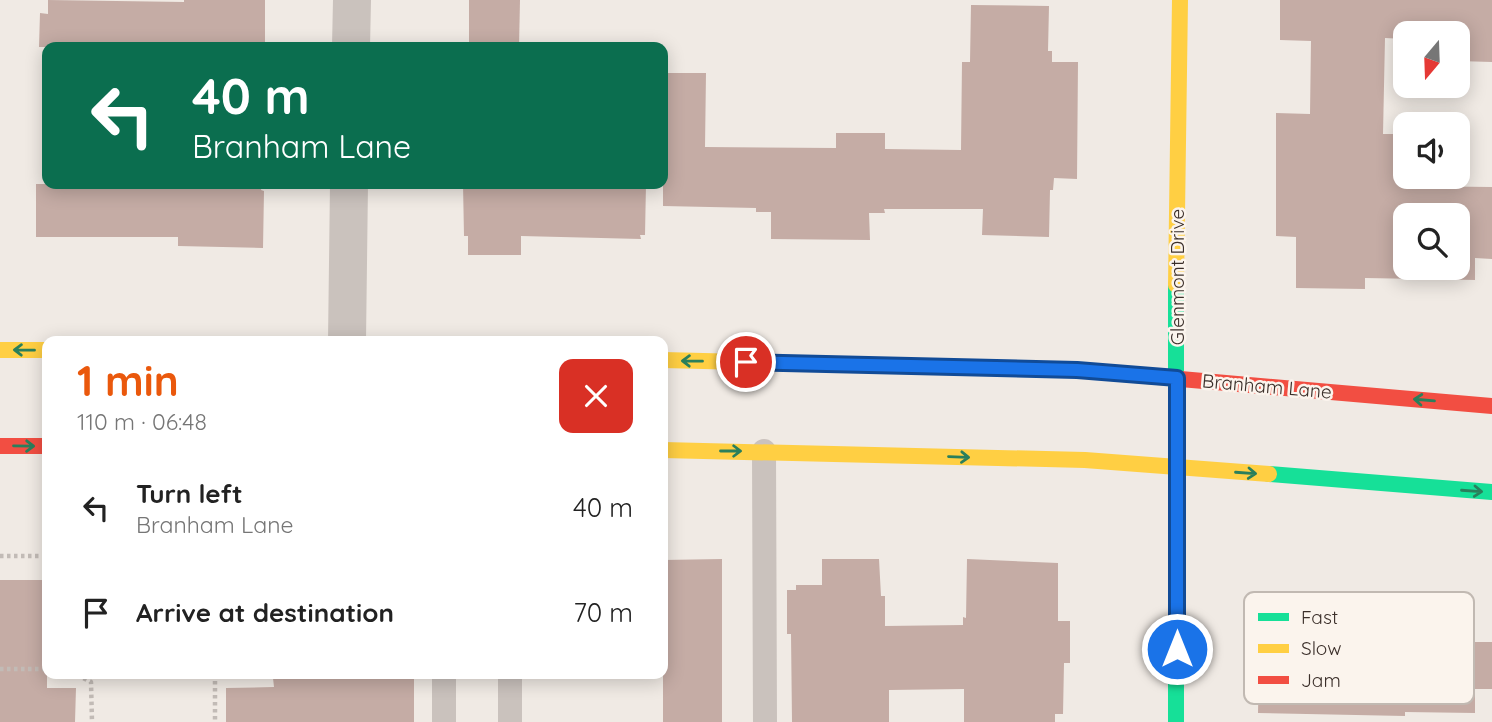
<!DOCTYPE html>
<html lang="en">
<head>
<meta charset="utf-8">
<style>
	:root { --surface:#fff; --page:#f2f2f2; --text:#222; --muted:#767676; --accent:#ea580c }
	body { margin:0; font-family:Quicksand,sans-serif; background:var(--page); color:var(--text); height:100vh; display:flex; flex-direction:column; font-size:26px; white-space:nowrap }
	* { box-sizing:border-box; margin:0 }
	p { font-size:23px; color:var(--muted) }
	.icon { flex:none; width:38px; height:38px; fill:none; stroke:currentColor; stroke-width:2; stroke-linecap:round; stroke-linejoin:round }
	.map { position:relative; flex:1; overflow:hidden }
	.drawer { position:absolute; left:42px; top:336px; width:626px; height:343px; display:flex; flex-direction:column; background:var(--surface); border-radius:14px; box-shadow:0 4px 18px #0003 }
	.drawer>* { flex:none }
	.hud { position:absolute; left:42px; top:42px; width:626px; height:147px; border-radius:14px; box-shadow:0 4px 18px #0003; background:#0b6e4f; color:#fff; overflow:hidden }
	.needle { width:46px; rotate:199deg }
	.tools { position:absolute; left:1393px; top:21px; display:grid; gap:14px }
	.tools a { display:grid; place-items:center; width:77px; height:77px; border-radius:14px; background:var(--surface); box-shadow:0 4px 18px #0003; font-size:35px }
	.pin { position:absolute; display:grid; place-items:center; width:60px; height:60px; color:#fff; margin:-30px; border:4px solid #fff; border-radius:50%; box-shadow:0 2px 7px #0007 }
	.me { position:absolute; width:77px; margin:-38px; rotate:0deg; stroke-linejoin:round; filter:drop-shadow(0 0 5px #0008) }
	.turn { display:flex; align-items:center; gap:24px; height:147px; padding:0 35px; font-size:32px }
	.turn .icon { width:91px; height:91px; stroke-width:2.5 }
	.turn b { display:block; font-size:49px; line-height:60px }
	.round { display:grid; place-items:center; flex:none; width:74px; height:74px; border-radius:14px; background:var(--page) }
	.summary { display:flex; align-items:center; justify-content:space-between; height:119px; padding:0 35px }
	h1 { font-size:42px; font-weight:700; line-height:52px; color:var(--accent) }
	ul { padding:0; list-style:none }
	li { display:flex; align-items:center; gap:21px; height:105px; padding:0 35px }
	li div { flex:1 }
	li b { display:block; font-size:26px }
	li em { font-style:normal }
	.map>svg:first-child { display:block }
</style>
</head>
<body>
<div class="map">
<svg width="1492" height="722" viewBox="0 0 1492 722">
	<rect width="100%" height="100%" fill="#f0eae4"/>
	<g fill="#c5aca5" fill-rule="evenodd">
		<polygon points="48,0 184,2 184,0 265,0 265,46 39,47 40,13 48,14"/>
		<polygon points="469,0 520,0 519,47 469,47"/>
		<path d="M1280 0H1492V62L1458 61V33H1405V39L1385 38 1383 134H1405V186L1492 187V259L1475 258V280L1365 278V289L1296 288V237L1276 236V113L1310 114 1311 41 1280 40ZM1405 215H1458V268H1405Z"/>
		<polygon points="971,5 1049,6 1048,51 1052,51 1052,62 1078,62 1077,179 1054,178 1053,190 1050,190 1049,237 982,235 983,209 884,209 885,213 869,213 870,240 771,239 771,212 756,212 756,208 663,206 663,73 706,73 705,147 836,148 836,133 885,133 885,149 961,150 962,62 970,62"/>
		<polygon points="36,184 125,184 125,186 193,188 193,184 262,184 261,190 264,191 263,248 178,246 178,237 36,237"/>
		<polygon points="463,184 646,184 645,235 640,235 641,239 521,236 521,255 468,255 468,236 464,236"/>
		<polygon points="722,559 722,722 663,722 663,560"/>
		<polygon points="822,559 879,559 881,596 885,596 885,626 963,625 963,617 966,618 967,559 1058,563 1058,621 1070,621 1070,663 1064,663 1063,714 1055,714 1055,722 964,722 964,689 889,690 889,722 792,722 791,634 787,634 787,590 796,590 796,585 822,585"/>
		<polygon points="0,580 47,580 47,688 76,688 75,722 0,722"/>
		<polygon points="1318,606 1418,611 1417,642 1492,642 1492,689 1475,689 1475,713 1405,712 1405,716 1258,713 1260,614 1318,616"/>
		<polygon points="414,676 414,722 226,722 226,688 274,687 273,678"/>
	</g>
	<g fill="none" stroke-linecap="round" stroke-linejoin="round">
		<g stroke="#c2bbb6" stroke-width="4.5" stroke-dasharray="3.5 3.5" stroke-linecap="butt">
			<polyline points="0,556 47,556"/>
			<polyline points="0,669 47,669"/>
			<polyline points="79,674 79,676 91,682 92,722"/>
			<polyline points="215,674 215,722"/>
		</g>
		<g stroke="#cac2bd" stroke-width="24">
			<polyline points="764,451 765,722"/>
			<polyline points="510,674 510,722"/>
			<polyline points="444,722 444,674"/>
		</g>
		<g stroke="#cac2bd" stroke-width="38">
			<polyline points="351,47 352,0"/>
			<polyline points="347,341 349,184"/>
		</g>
		<g stroke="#16e098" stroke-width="16">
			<polyline points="1269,474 1492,492"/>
			<polyline points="1176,722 1176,285"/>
		</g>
		<g stroke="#ffcf43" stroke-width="16">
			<polyline points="1176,285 1180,0"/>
			<polyline points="0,350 47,350"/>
			<polyline points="663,360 1077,370 1169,378"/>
			<polyline points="663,450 1085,460 1269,474"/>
		</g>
		<g stroke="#f24e42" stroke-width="16">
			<polyline points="1169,378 1492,406"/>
			<polyline points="0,446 47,446"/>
		</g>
	</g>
	<defs><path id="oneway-shaft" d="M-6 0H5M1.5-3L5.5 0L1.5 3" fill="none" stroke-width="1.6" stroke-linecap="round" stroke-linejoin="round" transform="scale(1.75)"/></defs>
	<g stroke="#2a7f5c">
		<use href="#oneway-shaft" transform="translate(24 350) rotate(-179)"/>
		<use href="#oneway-shaft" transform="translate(692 361) rotate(-179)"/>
		<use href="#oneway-shaft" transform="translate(1424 400) rotate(-175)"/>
		<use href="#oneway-shaft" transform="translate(24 446) rotate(1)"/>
		<use href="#oneway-shaft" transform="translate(731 451)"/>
		<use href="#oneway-shaft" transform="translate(959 457) rotate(2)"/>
		<use href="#oneway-shaft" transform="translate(1246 473) rotate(4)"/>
		<use href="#oneway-shaft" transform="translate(1472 491) rotate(4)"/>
	</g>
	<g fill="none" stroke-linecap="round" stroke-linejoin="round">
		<g stroke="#114b97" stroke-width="18">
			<polyline id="route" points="746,362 1077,370 1177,378 1177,649"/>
		</g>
		<use href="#route" stroke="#1a73e8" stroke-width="12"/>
	</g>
	<g text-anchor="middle" stroke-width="5" stroke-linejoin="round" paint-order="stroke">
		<g font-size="19" fill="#3b2f2a" stroke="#fbf4ed">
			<text transform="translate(1177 277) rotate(-90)" y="7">Glenmont Drive</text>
			<text transform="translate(1267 386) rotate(5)" y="7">Branham Lane</text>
		</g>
	</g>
	<rect x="1244" y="592" width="230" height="112" rx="10" fill="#fbf4ed" stroke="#c1b9b2" stroke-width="2"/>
	<rect x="1258" y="613" width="31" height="8" fill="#16e098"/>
	<rect x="1258" y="644" width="31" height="9" fill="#ffcf43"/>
	<rect x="1258" y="676" width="31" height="8" fill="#f24e42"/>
	<g font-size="19" fill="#3b2f2a">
		<text x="1301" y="624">Fast</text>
		<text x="1301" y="655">Slow</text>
		<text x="1301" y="687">Jam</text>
	</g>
</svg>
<div class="tools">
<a><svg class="needle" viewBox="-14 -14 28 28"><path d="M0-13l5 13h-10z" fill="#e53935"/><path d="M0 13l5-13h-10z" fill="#767676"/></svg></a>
<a><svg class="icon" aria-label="sound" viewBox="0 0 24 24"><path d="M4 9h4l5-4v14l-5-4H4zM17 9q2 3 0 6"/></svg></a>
<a><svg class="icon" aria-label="search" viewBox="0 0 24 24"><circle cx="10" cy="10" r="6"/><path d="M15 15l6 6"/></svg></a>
</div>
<div class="pin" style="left:746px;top:362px;background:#d93025"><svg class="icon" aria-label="arrive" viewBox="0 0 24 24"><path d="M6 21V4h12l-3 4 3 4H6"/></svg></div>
<svg class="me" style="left:1177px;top:649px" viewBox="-20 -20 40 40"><circle r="17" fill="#1a73e8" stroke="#fff" stroke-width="3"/><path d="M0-11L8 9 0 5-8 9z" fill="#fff"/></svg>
<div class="hud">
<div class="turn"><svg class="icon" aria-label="left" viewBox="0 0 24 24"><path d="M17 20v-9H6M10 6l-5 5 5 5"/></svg><div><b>40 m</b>Branham Lane</div></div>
</div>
<section class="drawer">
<div class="summary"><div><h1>1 min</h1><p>110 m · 06:48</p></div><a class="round" style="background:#d93025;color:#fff"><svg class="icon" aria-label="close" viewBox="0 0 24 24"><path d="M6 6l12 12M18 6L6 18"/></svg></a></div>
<ul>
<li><svg class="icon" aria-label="left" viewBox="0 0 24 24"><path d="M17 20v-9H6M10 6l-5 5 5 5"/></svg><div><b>Turn left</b><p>Branham Lane</p></div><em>40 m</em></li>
<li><svg class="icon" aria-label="arrive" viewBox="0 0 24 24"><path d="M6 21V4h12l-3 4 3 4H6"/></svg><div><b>Arrive at destination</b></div><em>70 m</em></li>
</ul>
</section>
</div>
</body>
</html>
